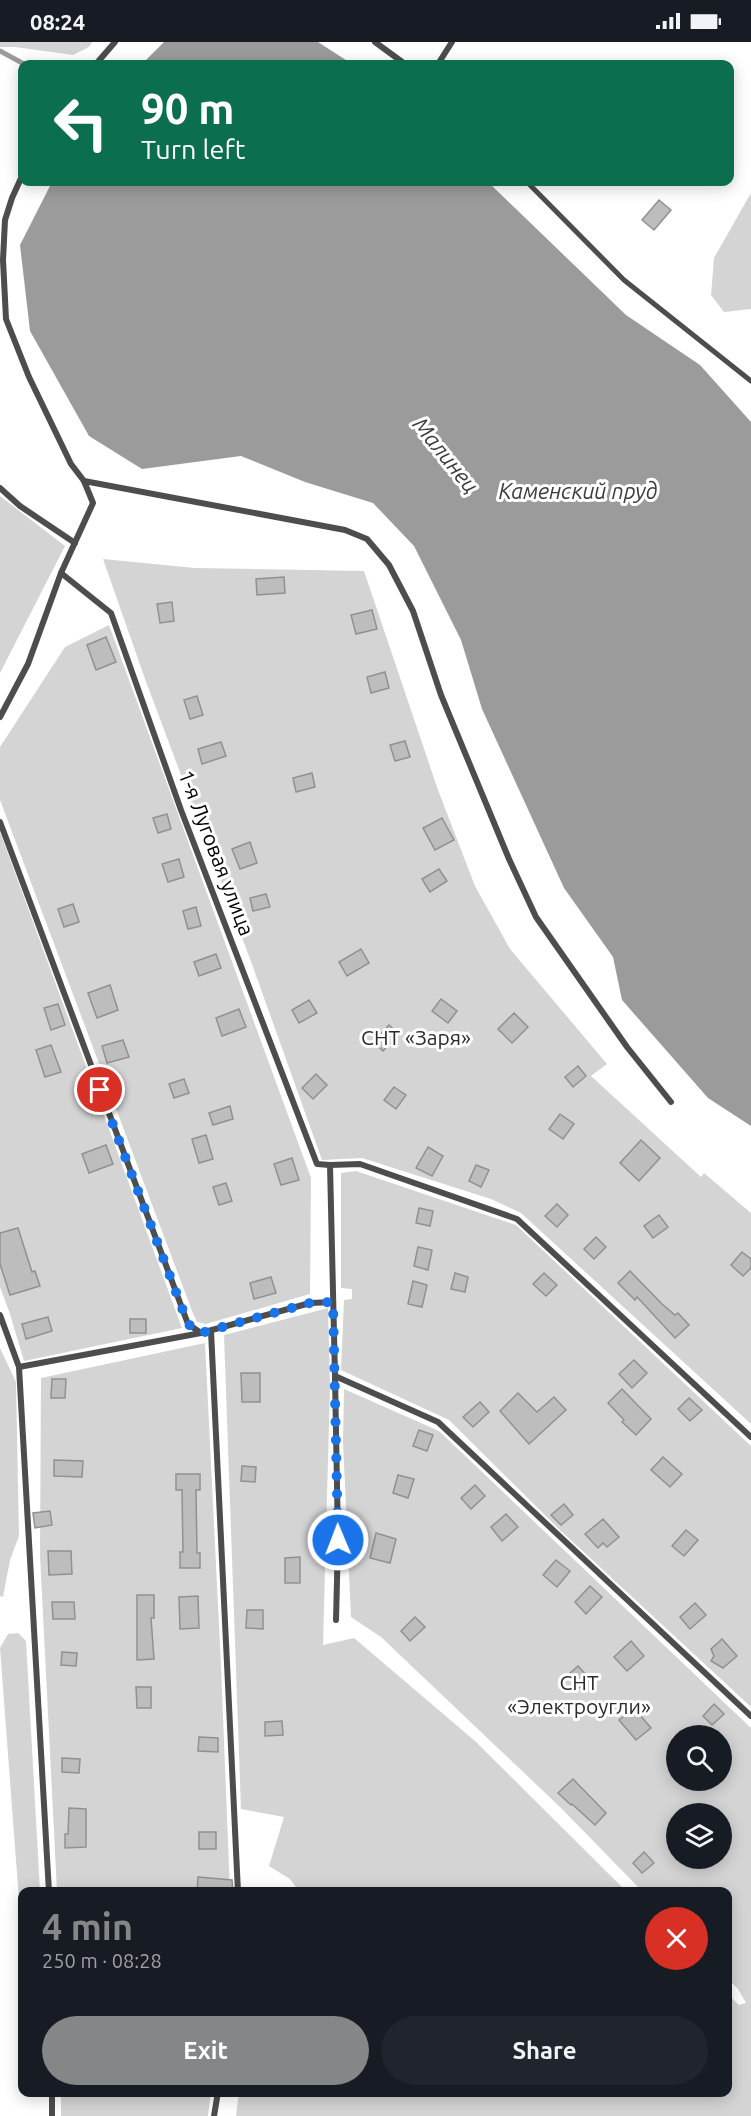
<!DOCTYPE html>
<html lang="en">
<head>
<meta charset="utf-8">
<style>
	:root { --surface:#171b24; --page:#20242c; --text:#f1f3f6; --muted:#9ea1a6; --accent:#858687 }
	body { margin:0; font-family:Ubuntu,sans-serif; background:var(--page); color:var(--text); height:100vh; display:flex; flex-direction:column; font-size:22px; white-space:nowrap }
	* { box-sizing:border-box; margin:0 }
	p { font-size:20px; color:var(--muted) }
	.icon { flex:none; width:33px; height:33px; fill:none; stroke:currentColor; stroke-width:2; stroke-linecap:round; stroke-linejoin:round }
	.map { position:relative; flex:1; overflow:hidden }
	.details { position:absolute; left:18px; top:1845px; width:714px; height:210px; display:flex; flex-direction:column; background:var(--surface); border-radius:12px; box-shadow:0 3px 15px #0003 }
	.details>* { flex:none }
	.top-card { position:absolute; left:18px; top:18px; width:716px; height:126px; border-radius:12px; box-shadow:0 3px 15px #0003; background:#0b6e4f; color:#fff; overflow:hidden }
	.fabs { position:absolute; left:666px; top:1683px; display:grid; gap:12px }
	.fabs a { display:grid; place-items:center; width:66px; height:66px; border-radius:50%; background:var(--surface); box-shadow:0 3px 15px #0003; font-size:30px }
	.pin { position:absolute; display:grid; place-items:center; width:51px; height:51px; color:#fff; margin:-26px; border:3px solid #fff; border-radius:50%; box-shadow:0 2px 6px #0007 }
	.me { position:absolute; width:66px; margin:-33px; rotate:359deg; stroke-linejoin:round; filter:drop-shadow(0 0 4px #0008) }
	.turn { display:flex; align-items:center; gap:21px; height:126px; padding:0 24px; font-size:27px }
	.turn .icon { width:78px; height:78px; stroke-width:2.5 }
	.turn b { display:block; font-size:42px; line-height:51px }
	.round { display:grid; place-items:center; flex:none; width:63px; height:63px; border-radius:32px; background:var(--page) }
	.overview { display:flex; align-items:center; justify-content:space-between; height:102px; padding:0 24px }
	h1 { font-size:36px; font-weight:700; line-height:45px; color:var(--accent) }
	.cta { display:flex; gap:12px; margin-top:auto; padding:12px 24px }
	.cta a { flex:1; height:69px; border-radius:36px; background:var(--accent); color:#fff; font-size:24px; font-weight:700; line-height:69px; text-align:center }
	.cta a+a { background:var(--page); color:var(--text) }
	.status { display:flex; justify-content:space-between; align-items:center; height:42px; padding:0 30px; background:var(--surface); direction:ltr }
	.status svg { height:16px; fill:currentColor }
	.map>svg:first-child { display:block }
</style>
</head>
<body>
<div class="status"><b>08:24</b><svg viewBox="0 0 49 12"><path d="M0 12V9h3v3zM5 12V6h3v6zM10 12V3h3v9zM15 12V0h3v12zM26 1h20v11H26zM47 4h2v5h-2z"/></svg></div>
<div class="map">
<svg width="751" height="2074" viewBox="0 0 751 2074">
	<rect width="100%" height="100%" fill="#fff"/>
	<g fill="#d4d4d4" fill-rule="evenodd">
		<polygon points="0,0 92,0 89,5 73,13 15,5 0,5"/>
		<polygon points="751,151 751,267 724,270 711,253 714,216"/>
		<polygon points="0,454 65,504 0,631"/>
		<polygon points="103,517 195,526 364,529 438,748 475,844 510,907 607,1022 591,1034 701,1135 704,1131 751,1171 751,1382 521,1171 491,1157 362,1116 322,1118 253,925 145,637"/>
		<polygon points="109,583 311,1136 310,1252 206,1282 197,1280 192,1269 0,758 0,705 65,605"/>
		<polygon points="0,790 182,1286 24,1319 10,1272 0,1245"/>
		<polygon points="356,1129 516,1183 751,1404 751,1665 561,1489 449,1378 341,1328 344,1258 352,1257 352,1247 341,1246 341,1131"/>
		<polygon points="328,1266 330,1344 323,1603 354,1596 475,1699 626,1849 299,1849 290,1837 269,1824 284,1775 241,1767 224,1293"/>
		<polygon points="205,1301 221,1624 230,1849 57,1849 40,1513 41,1336"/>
		<polygon points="0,1306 16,1340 19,1494 10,1518 3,1555 0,1554"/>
		<path d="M344 1347 439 1389 751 1686V2074H236L239 2050H728V1952L739 1963 746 1961 738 1947 728 1937V1850L642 1849 560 1765 381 1595 351 1575 343 1400ZM676 1694H722V1738H676ZM676 1772H722V1816H676Z"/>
		<polygon points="18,1591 26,1599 40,1849 22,1850 22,1898 0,1606 8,1592"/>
		<polygon points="61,2051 61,2050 211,2051 208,2074 61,2074"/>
	</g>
	<g fill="#9b9b9b">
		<polygon points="164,0 318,0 352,22 142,22"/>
		<polygon points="52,140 488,140 626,273 700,323 751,380 751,1084 708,1056 622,958 613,915 564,846 482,667 461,598 414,504 373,461 305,440 241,414 142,427 89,394 30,289 20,203"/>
	</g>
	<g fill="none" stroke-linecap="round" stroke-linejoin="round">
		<polyline stroke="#9b9b9b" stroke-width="5" points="0,9 24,22"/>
	</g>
	<g fill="#bdbdbd" stroke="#919191" stroke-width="1.5">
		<polygon points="659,158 671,168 654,188 642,178"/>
		<polygon points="284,535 285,551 257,553 256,537"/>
		<polygon points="172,560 174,579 160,581 157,562"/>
		<polygon points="372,568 377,587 356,592 351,573"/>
		<polygon points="106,595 116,620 96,628 87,603"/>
		<polygon points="385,630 389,646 371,651 367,635"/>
		<polygon points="197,654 203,673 190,677 184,658"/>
		<polygon points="405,699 410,715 395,719 390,703"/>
		<polygon points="221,700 226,714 202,722 198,707"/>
		<polygon points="312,731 315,745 296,750 293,736"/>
		<polygon points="167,772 171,787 158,791 153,776"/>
		<polygon points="442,776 454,798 435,808 423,786"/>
		<polygon points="250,800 257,821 240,827 232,807"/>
		<polygon points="179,817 184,835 168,840 162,822"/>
		<polygon points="439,827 447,839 430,850 422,837"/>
		<polygon points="266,852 270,865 253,869 250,856"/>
		<polygon points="73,862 79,880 64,885 58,867"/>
		<polygon points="196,865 201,884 188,887 183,869"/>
		<polygon points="361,907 369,921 347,934 339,920"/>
		<polygon points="216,912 221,926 199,934 194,920"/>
		<polygon points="110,943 118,968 97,976 88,951"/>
		<polygon points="441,957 457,969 448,981 432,969"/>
		<polygon points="309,958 317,971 299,981 292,968"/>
		<polygon points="58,962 65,983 51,988 44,966"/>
		<polygon points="239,967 246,985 222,994 216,976"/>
		<polygon points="514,971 528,985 512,1001 498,987"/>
		<polygon points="389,983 399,992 383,1009 373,1000"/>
		<polygon points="123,998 129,1015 107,1021 102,1004"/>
		<polygon points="51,1003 61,1030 45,1035 36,1008"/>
		<polygon points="578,1024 586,1034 573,1045 565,1035"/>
		<polygon points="316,1032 327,1043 313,1057 302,1046"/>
		<polygon points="184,1037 189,1051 174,1056 169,1042"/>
		<polygon points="394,1045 406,1053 396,1067 384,1058"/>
		<polygon points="230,1064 233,1077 213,1083 209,1071"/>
		<polygon points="560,1072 574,1082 563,1097 549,1087"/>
		<polygon points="206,1093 213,1117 199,1121 192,1097"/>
		<polygon points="641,1098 660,1116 639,1139 620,1121"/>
		<polygon points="106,1103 113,1122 89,1131 82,1112"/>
		<polygon points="428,1105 443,1114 432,1134 416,1126"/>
		<polygon points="292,1116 299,1138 281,1143 274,1122"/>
		<polygon points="476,1123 489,1128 481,1145 469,1139"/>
		<polygon points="226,1141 232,1159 219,1163 213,1145"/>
		<polygon points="557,1162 568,1173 557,1185 545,1174"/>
		<polygon points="419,1166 433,1169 430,1184 416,1181"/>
		<polygon points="659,1173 668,1185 653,1196 644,1184"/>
		<polygon points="18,1186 32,1230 35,1229 40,1244 10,1253 0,1222 0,1191"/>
		<polygon points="596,1195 606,1205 594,1217 584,1207"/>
		<polygon points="418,1205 432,1208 428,1228 414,1224"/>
		<polygon points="742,1210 751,1217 751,1226 743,1234 731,1223"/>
		<polygon points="630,1229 662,1262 675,1273 678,1271 689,1283 675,1296 637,1255 635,1258 618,1241"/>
		<polygon points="455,1231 468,1235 465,1250 451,1247"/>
		<polygon points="544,1231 557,1243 546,1254 533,1242"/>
		<polygon points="271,1235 276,1251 254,1257 250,1241"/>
		<polygon points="413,1239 427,1243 422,1265 408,1262"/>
		<polygon points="48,1275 52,1289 26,1297 22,1282"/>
		<rect x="130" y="1277" width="16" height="14"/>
		<polygon points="634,1318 647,1331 632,1346 619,1332"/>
		<polygon points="241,1331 260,1331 260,1360 242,1360"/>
		<polygon points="52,1337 66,1337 65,1356 51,1356"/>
		<polygon points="622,1347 651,1377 636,1393 622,1380 624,1378 608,1361"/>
		<polygon points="518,1351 537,1370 554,1355 566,1368 529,1402 500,1369"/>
		<polygon points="689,1356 702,1368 690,1379 678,1367"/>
		<polygon points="480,1360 489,1370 473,1385 463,1375"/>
		<polygon points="419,1388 433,1393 427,1409 413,1404"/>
		<polygon points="663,1415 682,1432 670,1445 651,1428"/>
		<polygon points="54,1418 83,1419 82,1435 54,1434"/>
		<polygon points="242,1424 256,1425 255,1440 241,1439"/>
		<polygon points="176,1432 200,1432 200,1448 196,1448 197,1511 200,1511 200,1526 180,1526 180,1510 183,1510 182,1448 176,1448"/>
		<polygon points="398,1433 414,1437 408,1456 393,1451"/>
		<polygon points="475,1443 485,1454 471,1467 461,1456"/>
		<polygon points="564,1462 573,1473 561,1483 551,1473"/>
		<polygon points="50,1469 52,1483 35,1486 33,1471"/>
		<polygon points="506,1472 518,1485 502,1499 491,1485"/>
		<polygon points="603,1477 619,1495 607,1505 603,1501 598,1506 585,1492"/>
		<polygon points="686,1488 698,1498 684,1514 672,1504"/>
		<polygon points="376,1491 396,1497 390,1521 370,1516"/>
		<polygon points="48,1509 71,1509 72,1532 49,1533"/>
		<polygon points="300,1515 300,1541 285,1541 285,1516"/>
		<polygon points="556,1518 570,1529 557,1545 543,1533"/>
		<polygon points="590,1544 602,1555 586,1572 575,1560"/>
		<polygon points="137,1553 154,1553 154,1576 151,1576 154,1617 137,1618"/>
		<polygon points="198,1554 199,1586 180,1587 179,1555"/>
		<polygon points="52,1560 74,1560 75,1577 53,1577"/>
		<polygon points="695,1561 706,1573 690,1587 680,1575"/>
		<polygon points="247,1568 263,1568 263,1587 246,1586"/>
		<polygon points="415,1575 425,1585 410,1599 401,1589"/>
		<polygon points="722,1597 737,1614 723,1626 711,1619 714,1614 711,1607"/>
		<polygon points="631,1599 644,1614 627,1629 614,1615"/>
		<polygon points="62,1610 77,1611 76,1624 61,1623"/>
		<polygon points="578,1624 590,1637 579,1646 568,1633"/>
		<polygon points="136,1645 151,1645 151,1666 137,1666"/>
		<polygon points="714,1662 724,1672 712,1683 703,1674"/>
		<polygon points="634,1666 651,1686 636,1698 619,1678"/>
		<polygon points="282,1679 283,1693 265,1694 265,1680"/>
		<polygon points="199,1695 218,1696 218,1710 198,1709"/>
		<polygon points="62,1716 80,1717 79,1731 62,1730"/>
		<polygon points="573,1737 606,1771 595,1783 572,1762 571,1763 558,1751"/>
		<polygon points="69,1766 86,1767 86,1805 65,1806 65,1792 68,1792"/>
		<rect x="199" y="1790" width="17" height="17"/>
		<polygon points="644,1810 654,1821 642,1831 633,1821"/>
		<polygon points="198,1835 232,1838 233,1850 197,1850"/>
	</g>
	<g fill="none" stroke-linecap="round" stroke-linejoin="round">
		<polyline stroke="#4d4d4d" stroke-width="5" points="527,140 624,238 751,339"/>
		<g stroke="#4d4d4d" stroke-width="6">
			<polyline points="375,0 405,22"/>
			<polyline points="96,22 115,0"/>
			<polyline points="438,22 452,0"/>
			<polyline points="84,439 345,488 367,497 389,523 413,569 441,653 509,817 536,875 627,1005 671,1060"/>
			<polyline points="0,446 20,464 75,501"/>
			<polyline points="61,531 111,571 181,768 317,1122 330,1123 360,1122 517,1177 751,1395"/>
			<polyline points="0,675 28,622 61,531 93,461 84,439 71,422 29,335 6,277 3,218 5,178 12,156 22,134"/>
			<polyline points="0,780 188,1282 201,1291 310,1261 333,1260"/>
			<polyline points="330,1123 335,1334 438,1380 751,1674"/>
			<polyline points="0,1273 19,1325 49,1850"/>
			<polyline points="211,1289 238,1850"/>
			<polyline points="19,1325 201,1291"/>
			<polyline points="335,1334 338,1498 336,1578"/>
			<polyline points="52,2074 52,2050"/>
			<polyline points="214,2074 218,2050"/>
		</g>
	</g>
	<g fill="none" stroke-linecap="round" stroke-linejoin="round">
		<polyline stroke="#1a73e8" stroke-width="10" stroke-dasharray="0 18" points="100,1048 188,1282 201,1291 310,1261 333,1260 338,1498"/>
	</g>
	<g text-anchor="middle" stroke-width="6" stroke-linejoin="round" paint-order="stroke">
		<g font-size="21" fill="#000" stroke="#fff">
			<text transform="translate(216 811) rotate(69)" y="7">1-я Луговая улица</text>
		</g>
		<g font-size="21" fill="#2b2b2b" stroke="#fff">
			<text x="416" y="1003">СНТ «Заря»</text>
			<text x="579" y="1648">СНТ<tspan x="579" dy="24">«Электроугли»</tspan></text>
		</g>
		<g font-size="22" font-style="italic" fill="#3c3c3c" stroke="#fff">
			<text transform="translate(446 413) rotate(51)" y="8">Малинец</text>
			<text x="578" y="457">Каменский пруд</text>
		</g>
	</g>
</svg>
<div class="fabs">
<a><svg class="icon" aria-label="search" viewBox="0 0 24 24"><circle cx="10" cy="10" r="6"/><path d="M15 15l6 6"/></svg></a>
<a><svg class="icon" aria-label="layers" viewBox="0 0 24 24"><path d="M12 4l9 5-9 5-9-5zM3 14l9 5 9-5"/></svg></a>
</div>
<div class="pin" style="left:100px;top:1048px;background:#d93025"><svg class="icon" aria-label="arrive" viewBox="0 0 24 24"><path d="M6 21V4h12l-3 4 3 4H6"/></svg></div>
<svg class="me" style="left:338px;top:1498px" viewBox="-20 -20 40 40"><circle r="17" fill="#1a73e8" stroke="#fff" stroke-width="3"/><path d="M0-11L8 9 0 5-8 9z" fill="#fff"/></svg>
<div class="top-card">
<div class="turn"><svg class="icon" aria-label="left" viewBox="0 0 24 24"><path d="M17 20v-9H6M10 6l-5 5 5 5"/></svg><div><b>90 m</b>Turn left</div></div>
</div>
<section class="details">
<div class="overview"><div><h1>4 min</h1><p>250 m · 08:28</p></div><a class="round" style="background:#d93025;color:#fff"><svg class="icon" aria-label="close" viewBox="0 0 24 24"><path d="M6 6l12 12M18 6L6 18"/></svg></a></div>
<div class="cta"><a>Exit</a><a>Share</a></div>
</section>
</div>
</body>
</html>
